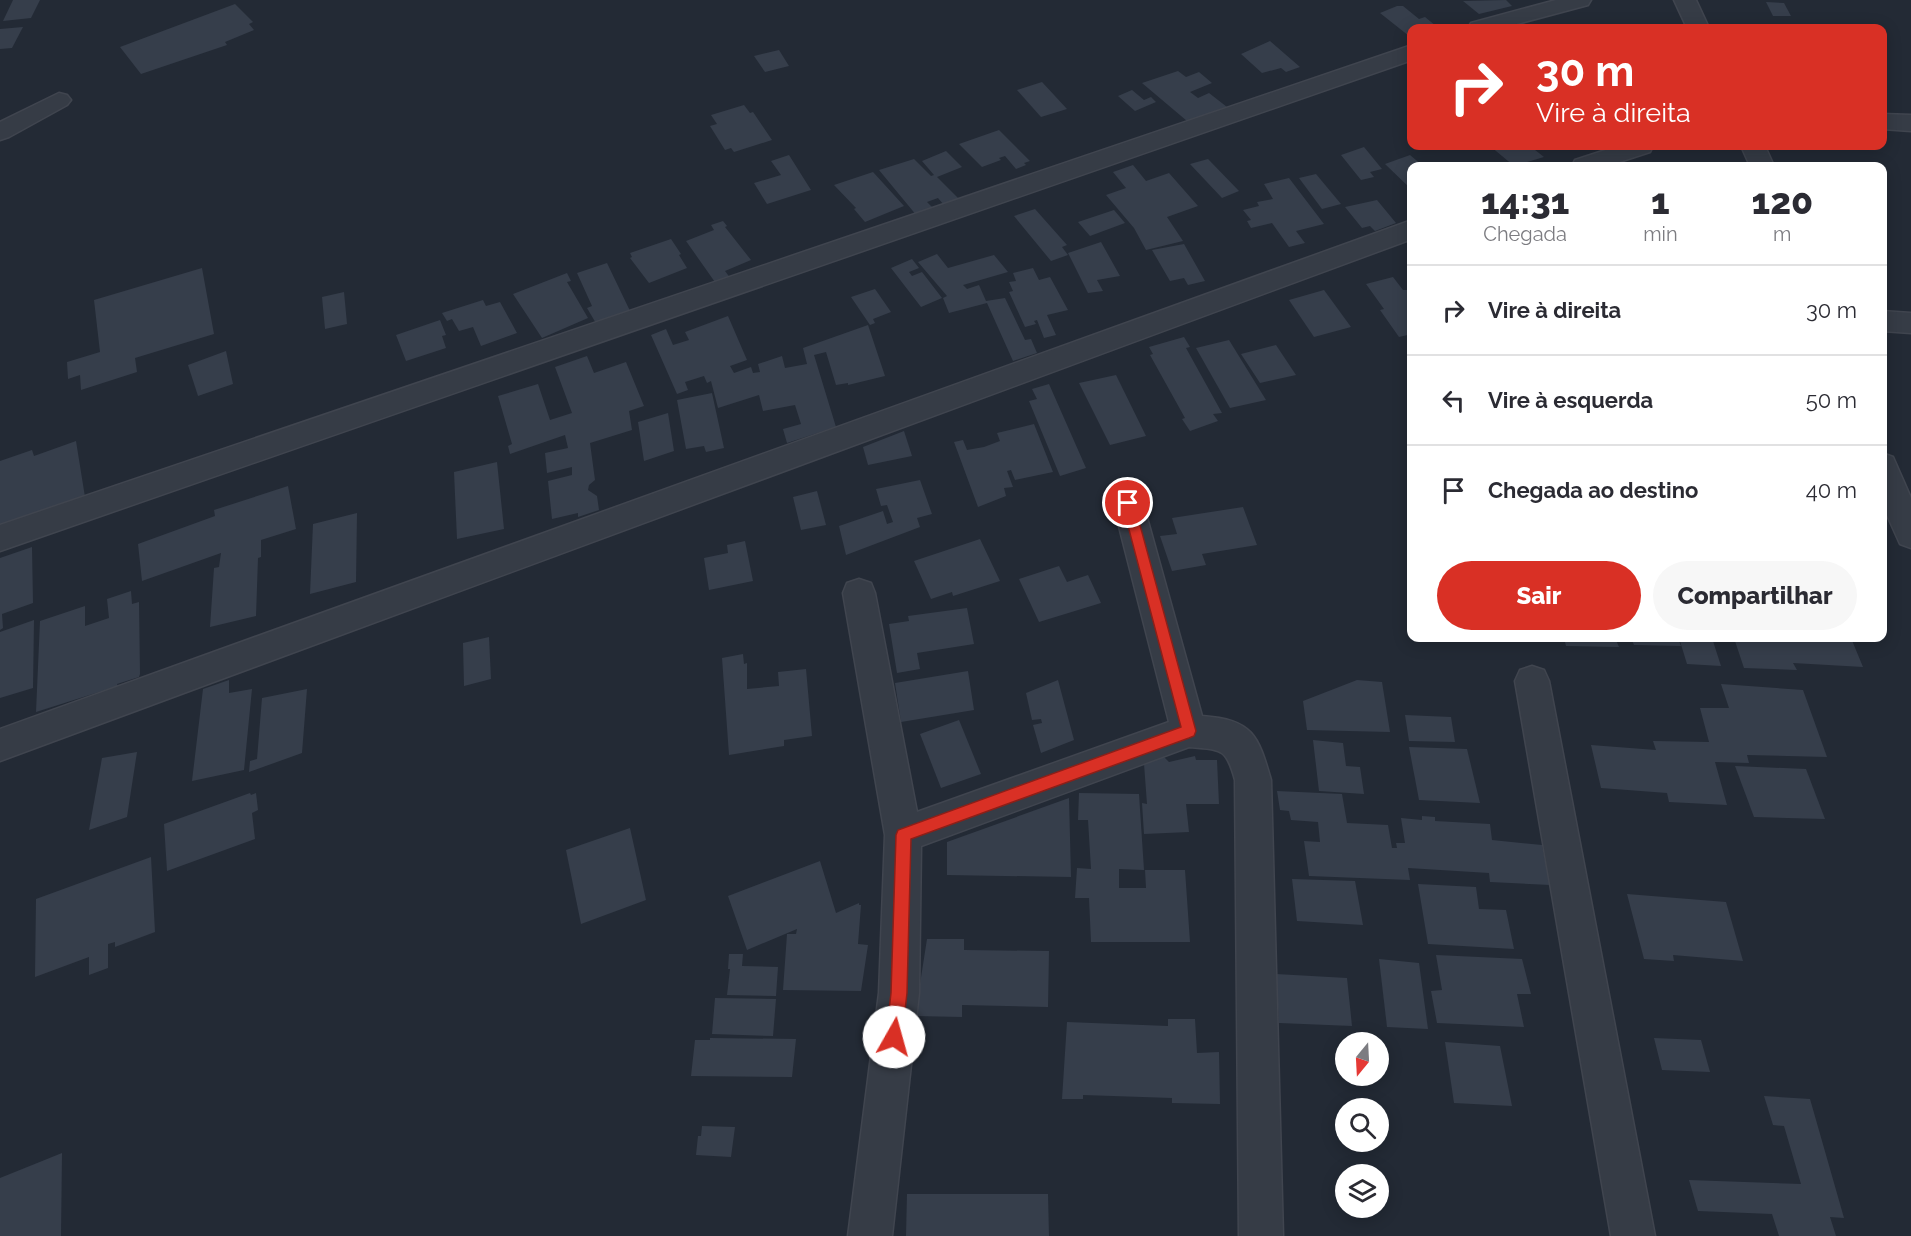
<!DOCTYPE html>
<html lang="pt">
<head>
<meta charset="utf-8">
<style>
	:root { --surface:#fff; --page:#f7f7f7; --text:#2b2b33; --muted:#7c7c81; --line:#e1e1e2; --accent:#d93025 }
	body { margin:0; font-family:Raleway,sans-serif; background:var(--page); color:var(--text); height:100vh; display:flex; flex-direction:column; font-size:22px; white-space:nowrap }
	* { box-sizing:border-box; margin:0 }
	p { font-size:20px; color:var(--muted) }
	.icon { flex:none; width:33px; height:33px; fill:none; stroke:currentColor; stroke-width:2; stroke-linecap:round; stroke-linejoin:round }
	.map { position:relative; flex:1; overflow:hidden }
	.side { position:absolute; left:1407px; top:162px; width:480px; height:480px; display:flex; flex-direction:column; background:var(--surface); border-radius:12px; box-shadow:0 3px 15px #0003 }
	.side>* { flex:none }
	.hud { position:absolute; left:1407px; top:24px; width:480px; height:126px; border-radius:12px; box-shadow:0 3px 15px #0003; background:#d93025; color:#fff; overflow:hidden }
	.needle { width:39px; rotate:198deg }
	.tools { position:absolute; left:1335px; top:1032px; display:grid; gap:12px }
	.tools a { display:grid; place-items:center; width:54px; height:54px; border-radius:50%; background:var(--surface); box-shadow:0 3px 15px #0003; font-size:30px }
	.pin { position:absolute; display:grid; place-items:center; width:51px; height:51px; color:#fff; margin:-26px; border:3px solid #fff; border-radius:50%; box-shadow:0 2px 6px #0007 }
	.me { position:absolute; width:66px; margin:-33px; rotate:7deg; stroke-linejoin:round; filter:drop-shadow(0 0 4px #0008) }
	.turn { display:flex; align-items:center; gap:21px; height:126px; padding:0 30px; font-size:27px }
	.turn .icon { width:78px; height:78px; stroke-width:2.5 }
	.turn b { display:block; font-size:42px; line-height:51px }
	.eta { display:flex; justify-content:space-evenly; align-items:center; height:102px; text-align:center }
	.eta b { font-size:36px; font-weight:800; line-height:42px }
	.action { display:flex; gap:12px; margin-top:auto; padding:12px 30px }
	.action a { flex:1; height:69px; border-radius:36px; background:var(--accent); color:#fff; font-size:24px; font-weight:800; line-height:69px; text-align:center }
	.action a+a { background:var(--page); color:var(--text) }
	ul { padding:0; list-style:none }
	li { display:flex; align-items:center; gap:18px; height:90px; padding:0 30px; border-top:2px solid var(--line) }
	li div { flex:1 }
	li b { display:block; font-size:22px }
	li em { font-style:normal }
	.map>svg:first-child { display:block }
</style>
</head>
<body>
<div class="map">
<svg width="1911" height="1236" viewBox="0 0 1911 1236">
	<rect width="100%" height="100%" fill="#232a35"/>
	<g fill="#363e4b">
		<polygon points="13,0 40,0 31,18 3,21"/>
		<polygon points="1506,0 1512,6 1479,14 1463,1"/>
		<polygon points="1766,2 1784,3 1791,16 1773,16"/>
		<polygon points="235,4 253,22 249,24 254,30 225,42 227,45 141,74 120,47"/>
		<polygon points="1397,6 1403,6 1419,19 1425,17 1436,26 1432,28 1412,28 1412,35 1409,36 1380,13"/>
		<polygon points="23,27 12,48 0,49 0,29"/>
		<polygon points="1270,41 1300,67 1286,72 1281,68 1262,73 1241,54"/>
		<polygon points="779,50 789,66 765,72 754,56"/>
		<polygon points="1178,71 1186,77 1199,72 1212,83 1190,92 1198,98 1209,93 1227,107 1187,121 1142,83"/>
		<polygon points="1042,82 1067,109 1041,117 1017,90"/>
		<polygon points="1132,90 1144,100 1151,97 1156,102 1135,111 1118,96"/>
		<polygon points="744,105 750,113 753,112 772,140 734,152 731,148 725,150 710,126 717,124 711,115"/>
		<polygon points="999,130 1030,161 1024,163 1026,165 1016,169 1005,156 999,158 1001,160 982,167 959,144"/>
		<polygon points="1490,146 1530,146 1544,157 1514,166"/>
		<polygon points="1364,147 1382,169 1370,172 1374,177 1361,180 1341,155"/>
		<polygon points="946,151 962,167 937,177 959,199 944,205 938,198 927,202 933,208 917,216 879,170 914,159 931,176 934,175 922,161"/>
		<polygon points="789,155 811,190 767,204 754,183 781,175 771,161"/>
		<polygon points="1410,155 1423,166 1412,166 1412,190 1385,164"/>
		<polygon points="1208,159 1239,191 1222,198 1190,164"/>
		<polygon points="1133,165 1146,181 1169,173 1198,206 1167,217 1183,241 1146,250 1134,228 1106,195 1126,188 1113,172"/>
		<polygon points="873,172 904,206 865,222 854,209 856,208 834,185"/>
		<polygon points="1316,174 1341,204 1322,209 1299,178"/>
		<polygon points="1289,178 1324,224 1296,231 1305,243 1289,247 1272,223 1251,228 1247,221 1251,220 1243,210 1259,206 1257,202 1273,199 1264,184"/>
		<polygon points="1377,200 1396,223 1375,231 1370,226 1362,228 1345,207"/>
		<polygon points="1035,209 1067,245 1062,247 1068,255 1051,261 1014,216"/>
		<polygon points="1114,210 1125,223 1090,236 1078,222"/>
		<polygon points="723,221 727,226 725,227 751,260 725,271 731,279 717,285 686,241 714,230 711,225"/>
		<polygon points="671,239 681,254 679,255 687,268 649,283 630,258 632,257 630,253"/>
		<polygon points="1101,242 1120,276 1097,280 1103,291 1088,293 1068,253"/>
		<polygon points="1184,244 1205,281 1188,285 1184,278 1170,281 1152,250"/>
		<polygon points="937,254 948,268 994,255 1008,272 963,285 967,289 979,285 986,301 1005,298 1025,340 1031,339 1037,353 1013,361 987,303 949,313 943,298 947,296 918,262"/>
		<polygon points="912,259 919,268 909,272 912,276 922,272 942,298 921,307 891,268"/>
		<polygon points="607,263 631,313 597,325 587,308 592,306 577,273"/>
		<polygon points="202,268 214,334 135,358 137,372 81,390 80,375 68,379 67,362 100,352 94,300"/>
		<polygon points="1033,268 1039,280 1050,277 1068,310 1047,315 1056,335 1044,338 1037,320 1034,321 1036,324 1025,327 1009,292 1013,291 1009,282 1016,281 1013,273"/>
		<polygon points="567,273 571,281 567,282 588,318 542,338 513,294"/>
		<polygon points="1393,277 1403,290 1409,290 1412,293 1412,334 1399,337 1380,310 1384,309 1366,284"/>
		<polygon points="875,289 891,312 873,319 875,323 870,325 851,297"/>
		<polygon points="1324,290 1351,327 1314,337 1289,300"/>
		<polygon points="344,292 347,324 325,329 322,297"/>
		<polygon points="483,300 486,306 500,302 517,333 481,346 473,327 459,331 452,319 447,321 442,313"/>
		<polygon points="728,316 747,360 730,366 734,373 751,367 753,373 760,372 758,364 782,356 785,368 807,364 803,348 868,325 885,376 848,385 848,383 836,385 826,352 814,355 836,427 787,443 783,429 801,424 795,405 763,411 759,395 718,408 711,381 707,383 704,376 685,382 688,390 677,394 651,335 666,329 673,345 689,340 685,332"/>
		<polygon points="440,320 446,335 442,336 446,348 406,361 396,335"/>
		<polygon points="1184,337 1190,347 1186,348 1222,413 1213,414 1218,421 1190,431 1182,419 1185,418 1150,355 1153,354 1149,347"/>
		<polygon points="1229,340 1266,400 1230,408 1196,348"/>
		<polygon points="1276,345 1296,375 1260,383 1241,354"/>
		<polygon points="226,351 233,384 198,396 188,365"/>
		<polygon points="587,356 594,373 626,362 644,406 629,411 632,430 590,443 595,480 589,485 588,490 597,496 599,510 578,517 578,513 552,519 548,481 572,475 572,467 547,473 545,453 568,448 565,435 510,454 508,446 512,444 498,396 538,384 550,420 572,413 555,367"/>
		<polygon points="1116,375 1146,436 1110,445 1079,383"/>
		<polygon points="1049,384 1086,468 1060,476 1029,401 1037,399 1032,389"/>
		<polygon points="712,393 724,448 706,452 704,446 686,449 677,400"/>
		<polygon points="668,413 674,451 644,461 638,422"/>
		<polygon points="1034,424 1053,472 1015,480 1011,470 1007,471 1013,487 1004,488 1006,496 978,507 954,442 963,440 967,450 984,447 1000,441 997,433"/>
		<polygon points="904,431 912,456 868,465 863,447"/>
		<polygon points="76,441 85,497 0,527 0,461 32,450 34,456"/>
		<polygon points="497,462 504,529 457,539 454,472"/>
		<polygon points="920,480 932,514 917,518 920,527 846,555 839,526 883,511 887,524 893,522 887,505 881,506 876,489"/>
		<polygon points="288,486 296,529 261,540 261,557 258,558 256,616 210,627 214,568 219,567 221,553 142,581 138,544 215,516 214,510"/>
		<polygon points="817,491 826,525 801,530 793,497"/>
		<polygon points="1243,507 1257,545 1202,554 1206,565 1172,571 1160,536 1177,534 1172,518"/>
		<polygon points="357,513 356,582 310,594 313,524"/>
		<polygon points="980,539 1000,581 953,596 952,592 931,599 914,561"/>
		<polygon points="745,541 753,581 709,590 704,558 728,553 727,545"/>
		<polygon points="32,547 33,603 2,614 3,628 0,630 0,558"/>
		<polygon points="1059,566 1067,582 1088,575 1101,603 1039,622 1019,579"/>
		<polygon points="131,591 132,604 139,602 140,674 139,677 117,684 118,686 36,712 40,621 85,606 85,626 109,618 107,599"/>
		<polygon points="967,608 974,644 917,653 920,669 897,673 889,624 909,621 908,616"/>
		<polygon points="34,620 33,688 0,698 0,632"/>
		<polygon points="489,637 491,679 464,686 463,643"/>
		<polygon points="1564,638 1615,638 1619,647 1566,646"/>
		<polygon points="1631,638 1678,638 1681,646 1634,645"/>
		<polygon points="1679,638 1712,638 1721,666 1687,664"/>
		<polygon points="1734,638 1851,638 1863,667 1793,663 1797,670 1744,668"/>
		<polygon points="743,654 744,664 747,663 747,689 779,686 778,672 806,669 812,736 784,740 784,746 729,755 722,658"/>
		<polygon points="968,671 974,710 901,722 895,683"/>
		<polygon points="229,680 229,693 252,689 244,770 192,781 203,689"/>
		<polygon points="1058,680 1074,740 1041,753 1033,725 1042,723 1041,719 1032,720 1026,693"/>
		<polygon points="1357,680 1382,682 1390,732 1307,730 1303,701"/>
		<polygon points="1721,684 1803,690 1827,757 1747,755 1749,763 1715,762 1727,805 1669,802 1667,793 1601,788 1591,745 1656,750 1653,741 1709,742 1700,708 1729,708"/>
		<polygon points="307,689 302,753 249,772 250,761 257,759 262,698"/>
		<polygon points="1405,715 1451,717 1455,742 1409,741"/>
		<polygon points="959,720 981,774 941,788 920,734"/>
		<polygon points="1313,740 1343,743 1346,766 1360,767 1364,794 1319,791"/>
		<polygon points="1409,747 1467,749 1480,803 1419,800"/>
		<polygon points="137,752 127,817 89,830 102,758"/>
		<polygon points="1195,756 1196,760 1217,760 1219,804 1186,804 1189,832 1144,834 1142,803 1147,804 1144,764 1164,757 1169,762"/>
		<polygon points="1735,766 1806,769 1825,819 1754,817"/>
		<polygon points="1277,791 1342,794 1347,823 1388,825 1392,848 1397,848 1396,843 1405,843 1401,818 1422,820 1422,816 1435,817 1435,821 1490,824 1492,840 1542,845 1550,885 1490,882 1489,873 1408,868 1410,880 1309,876 1304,841 1320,842 1318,822 1291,820 1289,811 1280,810"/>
		<polygon points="250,793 251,795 256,793 258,810 252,813 255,839 167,871 164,824"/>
		<polygon points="1079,793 1139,794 1144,870 1119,869 1119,888 1146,888 1145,870 1185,870 1190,942 1091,942 1089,898 1075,898 1077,868 1091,869 1088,820 1078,820"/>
		<polygon points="1069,798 1071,877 947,875 947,842"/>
		<polygon points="630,828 646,900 581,924 566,850"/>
		<polygon points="151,857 155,932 115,947 115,942 108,944 108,968 89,975 89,957 35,977 36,899"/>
		<polygon points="820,861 836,913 859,903 859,905 861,905 858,944 868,945 861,991 783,990 787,934 796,934 797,929 747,950 728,896"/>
		<polygon points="1292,879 1355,881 1363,925 1297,921"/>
		<polygon points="1418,884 1476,887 1479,909 1506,910 1514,949 1428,944"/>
		<polygon points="1627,894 1726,902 1743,961 1673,955 1674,961 1644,959"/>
		<polygon points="927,939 964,939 964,950 1049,951 1048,1007 962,1005 962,1017 915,1016"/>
		<polygon points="729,954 743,954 742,966 778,967 776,996 727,995 730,969 728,969"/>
		<polygon points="1436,955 1522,959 1531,994 1517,994 1524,1027 1437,1023 1431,991 1442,990"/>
		<polygon points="1379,959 1419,963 1428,1029 1387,1027"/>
		<polygon points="1276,974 1347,978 1352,1026 1279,1023"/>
		<polygon points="715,998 776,999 773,1036 712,1034"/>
		<polygon points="1168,1019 1195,1019 1197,1053 1219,1052 1220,1104 1172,1103 1172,1098 1083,1095 1083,1099 1062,1099 1067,1022 1168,1026"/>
		<polygon points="710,1038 796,1039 792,1077 691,1076 695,1040 710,1040"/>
		<polygon points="1654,1038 1701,1040 1710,1072 1662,1070"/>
		<polygon points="1445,1042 1500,1046 1512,1106 1454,1103"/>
		<polygon points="1764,1096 1810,1099 1844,1218 1830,1217 1836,1236 1779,1236 1772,1214 1698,1211 1689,1180 1801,1184 1784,1126 1773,1125"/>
		<polygon points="702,1126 735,1127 731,1157 696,1155 698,1136 701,1136"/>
		<polygon points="62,1153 61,1236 0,1236 0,1178"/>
		<polygon points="907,1194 1048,1194 1049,1236 906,1236"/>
	</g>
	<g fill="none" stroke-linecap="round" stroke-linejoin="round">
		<g stroke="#40454f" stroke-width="3">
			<g id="minor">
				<polygon points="1556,0 1591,0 1588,5 1502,28 1468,28 1471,23"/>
				<polygon points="1674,0 1696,0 1709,28 1687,28"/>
				<polygon points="1412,45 1412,60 0,551 0,525"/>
				<polygon points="59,93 67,95 71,100 67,105 9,137 0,140 0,122"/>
				<polygon points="1882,114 1911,115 1911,131 1882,129"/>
				<polygon points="1618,146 1653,146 1650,152 1607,166 1572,166 1575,160"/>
				<polygon points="1741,146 1765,146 1774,166 1750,166"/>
				<polygon points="1412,220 1412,239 0,761 0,729"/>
				<polygon points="1882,311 1911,313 1911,333 1882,331"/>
				<polygon points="1882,453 1893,457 1911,498 1911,548 1900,544 1882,504"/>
				<path d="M1128 490 1139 494 1143 503 1202 716C1253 720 1258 735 1271 780L1283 1236H1239L1235 780C1226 747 1221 750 1189 747L921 846 919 993 892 1236H848L879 993 885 835 843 593 847 583 859 579 871 583 875 593 917 812 1169 722 1113 503 1117 494Z"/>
				<polygon points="1532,666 1544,670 1549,681 1655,1236 1611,1236 1515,681 1520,670"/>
			</g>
		</g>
		<use href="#minor" fill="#363c46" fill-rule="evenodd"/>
	</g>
	<polygon fill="#d93025" stroke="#8d1f18" stroke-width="1.5" points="1128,498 1134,503 1196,731 1194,736 1189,738 911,839 907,993 902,1037 900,1043 894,1046 888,1043 886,1037 891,993 896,835 898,830 1181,727 1122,503"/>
</svg>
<div class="tools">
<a><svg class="needle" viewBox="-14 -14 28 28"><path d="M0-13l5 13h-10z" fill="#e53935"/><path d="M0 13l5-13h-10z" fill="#7c7c81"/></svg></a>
<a><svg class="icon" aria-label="search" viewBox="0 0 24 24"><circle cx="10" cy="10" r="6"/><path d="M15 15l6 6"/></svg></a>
<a><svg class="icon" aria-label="layers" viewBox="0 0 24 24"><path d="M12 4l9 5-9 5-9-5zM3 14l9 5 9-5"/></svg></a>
</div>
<div class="pin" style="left:1128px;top:503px;background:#d93025"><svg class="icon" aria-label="arrive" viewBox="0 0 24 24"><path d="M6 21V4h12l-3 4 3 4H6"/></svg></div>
<svg class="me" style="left:894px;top:1037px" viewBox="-20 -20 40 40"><circle r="19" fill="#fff"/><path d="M0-13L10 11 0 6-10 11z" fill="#d93025"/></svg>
<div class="hud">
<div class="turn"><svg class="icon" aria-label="right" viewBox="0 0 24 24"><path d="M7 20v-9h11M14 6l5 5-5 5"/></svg><div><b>30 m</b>Vire à direita</div></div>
</div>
<section class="side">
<div class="eta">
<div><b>14:31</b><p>Chegada</p></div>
<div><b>1</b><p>min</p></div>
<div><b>120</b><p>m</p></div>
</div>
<ul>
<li><svg class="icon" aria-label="right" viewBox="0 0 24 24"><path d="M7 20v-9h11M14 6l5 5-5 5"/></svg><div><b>Vire à direita</b></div><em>30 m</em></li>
<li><svg class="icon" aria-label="left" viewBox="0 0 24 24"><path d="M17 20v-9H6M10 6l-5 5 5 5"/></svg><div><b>Vire à esquerda</b></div><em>50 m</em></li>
<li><svg class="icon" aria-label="arrive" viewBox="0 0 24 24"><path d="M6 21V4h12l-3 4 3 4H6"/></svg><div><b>Chegada ao destino</b></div><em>40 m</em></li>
</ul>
<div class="action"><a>Sair</a><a>Compartilhar</a></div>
</section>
</div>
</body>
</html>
